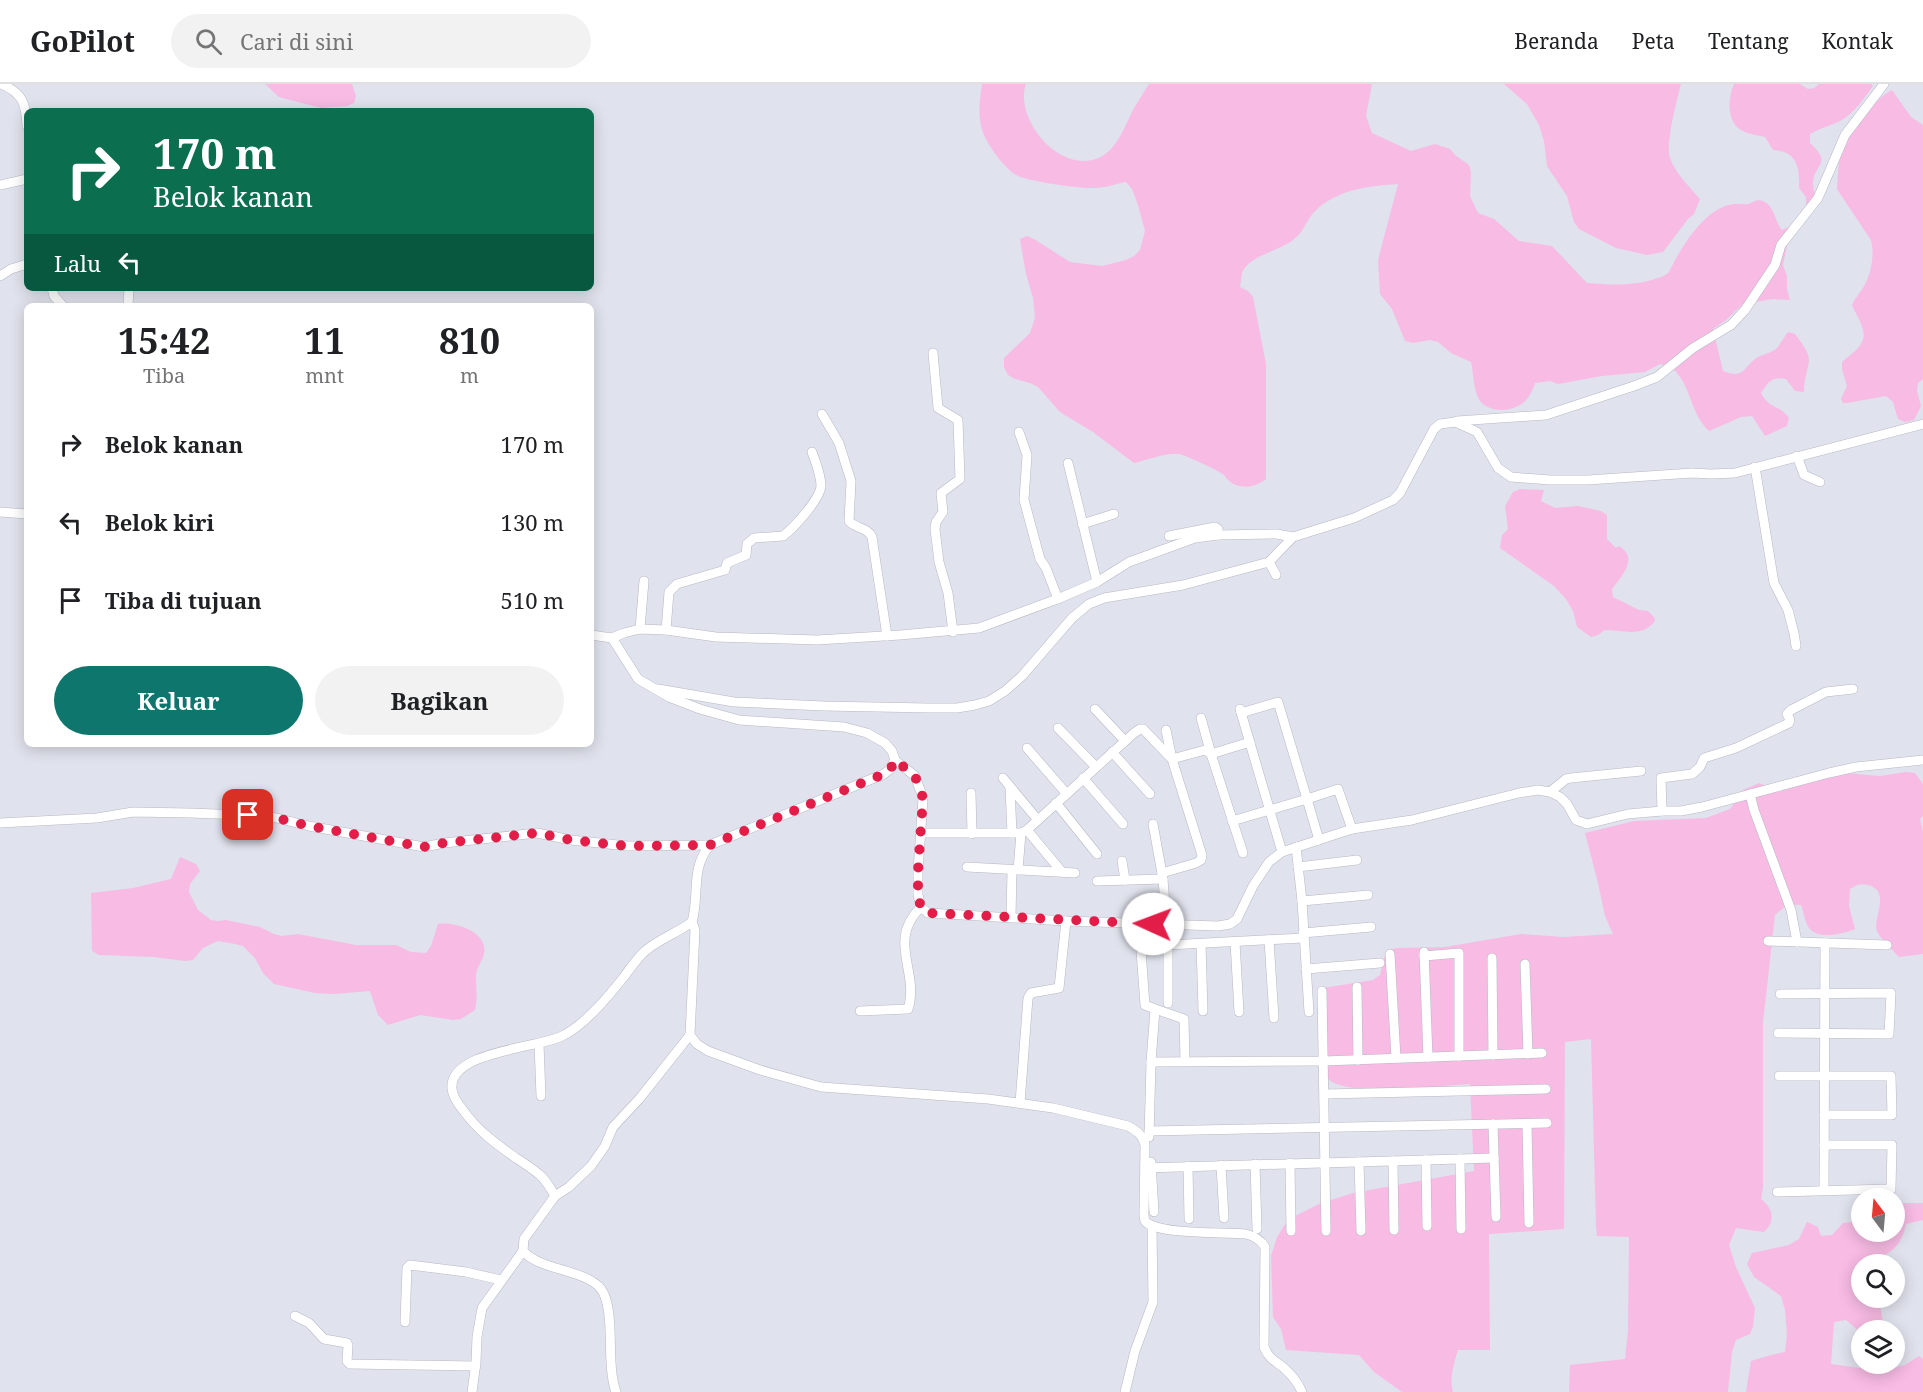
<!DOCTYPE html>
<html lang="id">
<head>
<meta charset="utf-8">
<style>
	:root { --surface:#fff; --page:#f2f2f2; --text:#202124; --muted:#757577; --line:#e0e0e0; --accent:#0f766e }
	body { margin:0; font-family:"Noto Serif",serif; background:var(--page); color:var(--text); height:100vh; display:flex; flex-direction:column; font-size:22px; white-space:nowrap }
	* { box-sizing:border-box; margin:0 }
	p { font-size:20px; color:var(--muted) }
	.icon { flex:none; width:33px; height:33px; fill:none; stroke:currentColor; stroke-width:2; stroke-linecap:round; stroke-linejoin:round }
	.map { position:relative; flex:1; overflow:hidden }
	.details { position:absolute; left:24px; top:219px; width:570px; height:444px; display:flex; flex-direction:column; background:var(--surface); border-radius:9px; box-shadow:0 3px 15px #0003 }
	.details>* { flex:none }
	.hud { position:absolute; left:24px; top:24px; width:570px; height:183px; border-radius:9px; box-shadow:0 3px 15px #0003; background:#0b6e4f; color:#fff; overflow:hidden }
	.needle { width:39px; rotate:344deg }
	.controls { position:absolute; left:1851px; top:1104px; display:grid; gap:12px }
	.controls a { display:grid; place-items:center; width:54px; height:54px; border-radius:50%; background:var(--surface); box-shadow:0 3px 15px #0003; font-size:30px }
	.pin { position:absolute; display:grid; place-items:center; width:51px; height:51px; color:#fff; margin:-26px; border-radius:12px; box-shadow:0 3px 9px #0006 }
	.me { position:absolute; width:66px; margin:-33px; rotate:272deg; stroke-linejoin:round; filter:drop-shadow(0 0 4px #0008) }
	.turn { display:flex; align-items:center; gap:21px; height:126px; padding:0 30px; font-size:27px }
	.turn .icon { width:78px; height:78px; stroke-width:2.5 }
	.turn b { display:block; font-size:42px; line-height:51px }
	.then { display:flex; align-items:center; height:57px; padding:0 30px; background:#0003; gap:12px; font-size:22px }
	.eta { display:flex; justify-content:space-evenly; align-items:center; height:102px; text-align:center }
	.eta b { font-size:36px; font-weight:700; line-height:42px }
	.cta { display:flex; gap:12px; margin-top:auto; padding:12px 30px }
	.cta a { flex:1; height:69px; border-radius:36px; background:var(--accent); color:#fff; font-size:24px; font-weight:700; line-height:69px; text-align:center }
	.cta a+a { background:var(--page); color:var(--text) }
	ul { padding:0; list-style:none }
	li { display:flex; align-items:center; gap:18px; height:78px; padding:0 30px }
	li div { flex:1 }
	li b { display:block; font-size:22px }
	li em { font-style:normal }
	header { display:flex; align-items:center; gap:36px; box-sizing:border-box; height:84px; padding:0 30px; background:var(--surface); border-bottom:2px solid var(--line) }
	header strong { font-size:28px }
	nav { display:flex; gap:33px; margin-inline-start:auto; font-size:21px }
	.search { width:420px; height:54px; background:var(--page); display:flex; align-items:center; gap:15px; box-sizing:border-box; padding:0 21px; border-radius:33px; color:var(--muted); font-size:22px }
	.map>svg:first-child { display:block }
</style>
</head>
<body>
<header>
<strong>GoPilot</strong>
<div class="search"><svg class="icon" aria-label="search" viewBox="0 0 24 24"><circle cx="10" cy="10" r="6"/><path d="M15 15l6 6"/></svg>Cari di sini</div>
<nav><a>Beranda</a><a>Peta</a><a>Tentang</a><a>Kontak</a></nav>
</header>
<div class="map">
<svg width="1923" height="1308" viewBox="0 0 1923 1308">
	<rect width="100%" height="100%" fill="#e0e2ed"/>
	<g fill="#f8bbe4">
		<polygon points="265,0 352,0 356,12 354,19 347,22 321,24 279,13"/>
		<path d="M982 0H1026C1013 36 1064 96 1104 71 1119 61 1126 39 1134 24 1139 16 1144 8 1149 0H1372L1366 32 1372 49 1411 67 1435 60 1450 65 1455 71 1469 81 1471 89 1470 112 1478 129 1494 135 1519 157 1552 162 1587 199C1610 201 1630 202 1652 196 1659 193 1663 194 1669 188 1680 165 1703 127 1729 121 1735 119 1742 121 1748 120 1755 118 1757 114 1765 118 1775 124 1775 138 1782 146L1791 142 1783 181 1787 192V205L1790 216 1773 215 1743 220 1725 237 1713 245 1723 287C1743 295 1743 285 1755 275 1760 271 1767 270 1773 267 1779 264 1783 254 1788 248L1795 250C1819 281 1805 275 1804 308L1795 307 1786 295C1772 292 1768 298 1761 309 1770 326 1779 320 1789 334L1787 342 1765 352 1752 332 1741 333 1709 347C1691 330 1692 307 1677 289 1673 284 1666 282 1660 280L1645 288 1602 292 1558 300 1550 297 1535 299C1533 305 1530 312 1526 316 1517 327 1493 330 1482 319 1473 310 1474 290 1471 278L1451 269 1438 258 1430 256 1413 259 1405 257 1392 225 1380 210 1378 176 1398 100C1369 102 1338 105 1315 127 1307 135 1304 148 1293 156 1279 167 1248 172 1242 189 1241 193 1241 198 1240 203L1248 207 1253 213 1266 280V395C1255 404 1239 406 1228 396 1222 390 1228 393 1221 389 1215 385 1185 371 1179 370 1168 368 1146 376 1134 379L1093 348 1060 328 1038 303 1030 299 1015 295 1008 291 1004 283V274L1030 249 1035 234 1033 214 1026 190 1020 155 1027 152 1034 155 1070 178 1102 182 1126 176 1134 172 1140 166 1145 147 1138 121 1132 105 1126 98C1115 100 1105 104 1094 104 1081 105 1026 97 1016 91 1003 83 984 57 981 42 978 28 980 14 982 0Z"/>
		<path d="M1504 0H1681C1677 16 1665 60 1670 74 1675 89 1690 103 1700 115L1694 130 1688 135 1663 168 1647 171 1616 164 1579 145 1574 138 1567 112 1547 82 1544 57 1539 41 1527 20Z"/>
		<path d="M1734 0H1800L1808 5 1814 4 1819 0H1871L1873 2C1864 14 1854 30 1840 37 1830 42 1820 44 1810 50V59C1834 81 1813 79 1813 100 1813 104 1814 107 1815 111L1806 124V113L1799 104C1800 84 1797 67 1773 66L1765 53C1757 51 1747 50 1741 46 1726 37 1728 13 1734 0Z"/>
		<path d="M1892 6 1911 33 1923 41V295L1918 299 1917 307 1921 322 1914 336 1905 338 1898 335 1893 318 1886 312 1847 319H1843L1841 315 1847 302 1842 285V278C1852 269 1869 260 1862 243 1860 235 1855 229 1852 221 1855 214 1859 210 1863 204 1871 192 1875 170 1871 156L1837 105C1838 91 1838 75 1843 63 1849 46 1876 14 1892 6Z"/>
		<path d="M1520 405 1544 406 1541 417 1555 424 1578 422 1601 427 1607 431V455L1616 464 1619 462C1639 474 1622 492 1612 505L1613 513 1639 526 1648 527 1654 533 1655 537C1641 554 1626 546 1605 546L1598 551 1591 553 1577 543 1573 527 1566 515 1554 502 1500 464 1502 451 1508 445 1505 422 1513 408Z"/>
		<path d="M1824 687 1880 692 1906 688 1915 689 1923 700V732L1920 735 1923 749V870L1899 873C1892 865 1881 856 1877 847 1872 835 1892 807 1868 801 1860 799 1856 801 1850 805L1849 822 1855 845C1843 850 1818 856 1809 844 1805 838 1804 829 1801 821L1788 820 1775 831 1763 939V1104L1761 1115C1773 1124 1776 1137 1764 1148L1736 1144 1729 1161 1736 1183 1755 1224 1753 1243 1750 1250 1736 1256 1732 1268 1728 1308H1569L1570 1281 1625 1275 1628 1247 1629 1153 1597 1152 1596 1141 1591 955 1565 958 1564 1145 1489 1150 1490 1266H1458C1454 1279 1449 1295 1453 1308H1402L1374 1288 1359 1271 1286 1266 1281 1245 1273 1233 1271 1172 1277 1153 1286 1139 1291 1134 1319 1120 1353 1109 1474 1087 1470 1000C1438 1002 1358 1012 1332 998 1328 995 1323 988 1320 984L1323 904 1373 896 1380 891 1386 867 1397 864 1445 863 1521 850 1564 853 1613 850 1605 832 1598 799 1585 749 1634 737 1706 734 1730 725 1743 706 1759 699 1780 708 1807 690Z"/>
		<path d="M180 773 196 780 200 787 190 800 189 808 198 826 211 836 218 837 226 836 260 843 274 850 282 852 298 850 356 861H396L411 868 426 869 431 862 438 840C454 837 489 848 484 870 482 878 476 884 476 892 476 906 478 911 475 926L461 935 453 936 420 931 388 941 378 931 370 907 333 910 315 909 274 900 263 889 255 874 243 862 235 860 218 857 211 860 203 864 193 876 185 877 154 873 99 871 92 867 91 809 133 804 171 795Z"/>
		<path d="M1895 1119H1923V1136L1906 1140C1903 1155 1897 1165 1883 1172L1882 1180H1862V1214H1882L1880 1221 1884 1246H1862L1861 1253 1858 1246 1846 1236 1834 1238 1831 1280 1860 1284 1875 1280 1890 1285 1905 1281 1919 1272 1923 1275V1308H1746L1751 1277 1771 1271 1785 1268 1787 1250 1785 1226 1781 1212 1754 1193 1747 1180 1752 1169 1789 1161 1799 1155 1807 1138 1818 1143 1821 1152 1832 1151 1843 1139 1853 1138 1861 1127 1862 1148H1894Z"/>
	</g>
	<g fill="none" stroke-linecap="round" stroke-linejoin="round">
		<g stroke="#b6b8c3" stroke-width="10">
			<g id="minor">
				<path d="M1 0C23 9 26 20 27 42"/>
				<polyline points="0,101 27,95"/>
				<polyline points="0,192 11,185 27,180"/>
				<polyline points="52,204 54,212 63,222"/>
				<polyline points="128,222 129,204"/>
				<polyline points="933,269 938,324 958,336 960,395 941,409 943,428 936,438 935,445 939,478 948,509 953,548"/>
				<path d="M822 330 839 359 851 397 849 437C856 445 867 443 872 453L887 552"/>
				<polyline points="1457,337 1546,331 1634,302 1657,293 1693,264 1731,241 1745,226 1775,181 1781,161 1818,114 1845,51 1884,0"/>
				<polyline points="1019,348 1027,371 1024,416 1040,475 1046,484 1058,515"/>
				<polyline points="1797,372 1804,391 1820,398"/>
				<polyline points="1068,379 1097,498"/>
				<polyline points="1755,383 1774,499 1788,526 1794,549 1796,562"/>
				<polyline points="0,428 27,430"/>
				<polyline points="1082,440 1114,430"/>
				<polyline points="1169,452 1215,443 1218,445 1218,451"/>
				<polyline points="1269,478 1276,491"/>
				<polyline points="640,545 644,497"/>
				<path d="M666 546 669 508 677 500 725 486 727 479 746 471 747 460 754 454 783 452C794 444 820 415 821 402 821 391 816 379 812 368"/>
				<path d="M591 551 612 554 638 595 669 613 700 625 739 636 844 643 867 649 885 659 892 667 895 676 889 686 884 690 710 761C690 785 700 809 692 838 677 849 655 857 643 869 635 877 629 886 623 894 607 914 583 943 560 953 535 964 448 968 452 1005 453 1013 458 1020 463 1026 477 1046 496 1060 516 1074 525 1080 535 1086 542 1093 547 1098 551 1105 555 1112L524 1155 523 1167C541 1188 593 1185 604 1210 615 1236 606 1280 616 1308"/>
				<polyline points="612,554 624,549 640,545 666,546 716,553 817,556 900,551 979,544 1060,514 1097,498 1129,478 1195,454 1218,451 1277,450 1293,453"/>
				<polyline points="658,605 734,618 824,622 928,624 957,624 975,621 989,617 1005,607 1022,592 1072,534 1089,520 1104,514 1183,501 1269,478 1293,453 1354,434 1393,416 1400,409 1434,345 1440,340 1455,338 1477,348 1498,384 1511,393 1550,396 1588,396 1692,389 1711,390 1735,389 1923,340"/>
				<polyline points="1095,625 1125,657"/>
				<polyline points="1240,625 1282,768"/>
				<polyline points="1241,629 1278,618 1307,715 1338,705 1352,745"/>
				<polyline points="1201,634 1211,670 1250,658"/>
				<polyline points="1058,644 1095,682"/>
				<polyline points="1166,646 1172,675 1205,666 1211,670 1243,769"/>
				<polyline points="1027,664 1066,709"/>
				<polyline points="1112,668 1150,710"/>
				<polyline points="895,676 915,692 923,714 918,787 918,811 921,823 928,829 1066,837 1218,842 1230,840 1237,835 1253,802 1269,778 1282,768 1352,745 1412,736 1519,709 1538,706 1550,708 1560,713 1567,720 1576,736 1587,740 1628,730 1662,727 1661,694 1692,690 1700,683 1704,674 1736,664 1789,639 1790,636 1787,630 1791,626 1826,608 1853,605"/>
				<polyline points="1003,694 1037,735"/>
				<polyline points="1083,694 1123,740"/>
				<polyline points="1010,704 1012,749"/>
				<polyline points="1550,708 1566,695 1571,694 1641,687"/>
				<polyline points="971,709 972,750"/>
				<polyline points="1750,710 1754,726 1791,826 1797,858"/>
				<polyline points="1056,719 1097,770"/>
				<polyline points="1662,727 1681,727 1702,723 1829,689 1856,683 1923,676"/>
				<polyline points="1232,737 1307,715 1319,756"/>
				<polyline points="0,739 97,734 133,728 190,729 268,732 309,742 424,763 444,759 537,749 571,756 627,762 710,761"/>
				<polyline points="1153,740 1163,795 1168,861 1303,854"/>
				<polyline points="1027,746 1062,788"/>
				<polyline points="920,749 1021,749 1027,746 1134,649 1140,645 1143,645 1172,675 1202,771 1201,776 1196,779 1162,789"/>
				<polyline points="1296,763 1302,817 1309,928"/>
				<polyline points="1122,777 1125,796"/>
				<polyline points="967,783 1075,789"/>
				<polyline points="1298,783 1357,776"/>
				<polyline points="1018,786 1021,749"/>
				<polyline points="1097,797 1163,795"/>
				<polyline points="1302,817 1368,811"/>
				<polyline points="1011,833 1012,786"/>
				<path d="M692 838 695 846 690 951 697 960 708 967 760 986 821 1003 988 1015 1053 1024 1128 1042C1137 1047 1142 1050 1145 1061L1144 1130C1144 1136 1145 1139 1151 1141 1169 1150 1223 1148 1246 1150 1254 1152 1261 1156 1265 1163L1264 1263C1270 1276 1274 1276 1284 1284 1292 1291 1298 1299 1302 1308"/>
				<polyline points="1139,840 1145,921 1155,925 1151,978 1149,1053"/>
				<polyline points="1303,849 1371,843"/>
				<polyline points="1269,856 1274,934"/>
				<polyline points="1768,857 1887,861"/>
				<polyline points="1235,858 1239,928"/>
				<polyline points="1201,860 1203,927"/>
				<polyline points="1168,861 1168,919"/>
				<polyline points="1424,868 1428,973"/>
				<polyline points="1390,870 1396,974"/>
				<polyline points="1424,872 1459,869 1459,972"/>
				<polyline points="1492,874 1493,971"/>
				<polyline points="1525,880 1528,970"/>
				<polyline points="1306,885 1380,879"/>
				<polyline points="1357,903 1358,976"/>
				<polyline points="1322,907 1326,1147"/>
				<polyline points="1155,925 1184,935 1185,977"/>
				<path d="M860 927 908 925C920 888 886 857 921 823"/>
				<polyline points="1778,949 1889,950 1891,909 1780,910"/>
				<polyline points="539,960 541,1012"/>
				<polyline points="1151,978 1324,977 1542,969"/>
				<polyline points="1779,992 1891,992 1892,1031 1824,1031"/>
				<polyline points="1325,1010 1546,1005"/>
				<polyline points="1020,1019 1028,914 1031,909 1059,904 1066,837"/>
				<polyline points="1493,1040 1496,1133"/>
				<polyline points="1527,1040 1529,1139"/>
				<polyline points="1149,1047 1547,1039"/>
				<polyline points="1460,1075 1461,1145"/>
				<polyline points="1426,1076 1427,1142"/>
				<polyline points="1393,1077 1394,1146"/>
				<polyline points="1151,1078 1154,1128"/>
				<polyline points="1359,1078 1361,1147"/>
				<polyline points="1290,1079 1291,1147"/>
				<polyline points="1255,1080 1257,1145"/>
				<polyline points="1221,1081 1224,1134"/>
				<polyline points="1188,1082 1189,1135"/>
				<polyline points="1145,1084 1494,1074"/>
				<polyline points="1824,1106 1825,859"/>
				<polyline points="1777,1108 1891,1105 1892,1061 1824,1061"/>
				<polyline points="555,1112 569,1103 591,1082 605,1062 613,1043 640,1014 690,951"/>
				<polyline points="295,1232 309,1239 324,1255 347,1259 348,1262 347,1277 350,1280 476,1282"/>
				<polyline points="405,1238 407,1184 410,1181 466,1188 501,1196"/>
				<polyline points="472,1308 476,1278 477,1253 482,1224 523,1167"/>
				<polyline points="1125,1308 1135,1267 1153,1218 1152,1142"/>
			</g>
		</g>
		<use href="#minor" stroke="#fff" stroke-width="9"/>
	</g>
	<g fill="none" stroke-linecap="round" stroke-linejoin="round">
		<polyline stroke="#e11d48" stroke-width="10" stroke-dasharray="0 18" points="248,731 268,732 309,742 424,763 444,759 537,749 571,756 627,762 710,761 884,690 890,686 895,676 915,692 923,714 918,787 918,811 921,824 928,829 1153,840"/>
	</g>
</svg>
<div class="controls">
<a><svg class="needle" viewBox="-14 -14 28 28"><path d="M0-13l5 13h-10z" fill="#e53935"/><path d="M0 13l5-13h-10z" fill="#757577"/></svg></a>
<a><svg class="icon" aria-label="search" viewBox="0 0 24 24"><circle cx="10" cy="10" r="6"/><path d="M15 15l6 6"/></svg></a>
<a><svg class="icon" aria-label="layers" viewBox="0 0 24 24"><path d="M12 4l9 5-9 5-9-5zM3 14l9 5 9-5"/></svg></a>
</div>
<div class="pin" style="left:248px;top:731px;background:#d93025"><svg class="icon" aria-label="arrive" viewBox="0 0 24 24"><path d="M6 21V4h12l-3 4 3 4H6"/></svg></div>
<svg class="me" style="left:1153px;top:840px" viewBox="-20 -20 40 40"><circle r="19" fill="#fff"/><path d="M0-13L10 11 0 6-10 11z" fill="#e11d48"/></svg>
<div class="hud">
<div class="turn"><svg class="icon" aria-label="right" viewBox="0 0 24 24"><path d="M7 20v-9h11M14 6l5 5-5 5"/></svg><div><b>170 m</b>Belok kanan</div></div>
<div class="then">Lalu<svg class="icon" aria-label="left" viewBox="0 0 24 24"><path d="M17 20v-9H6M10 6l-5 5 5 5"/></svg></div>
</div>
<section class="details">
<div class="eta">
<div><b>15:42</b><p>Tiba</p></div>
<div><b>11</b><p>mnt</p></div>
<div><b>810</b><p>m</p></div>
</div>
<ul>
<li><svg class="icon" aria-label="right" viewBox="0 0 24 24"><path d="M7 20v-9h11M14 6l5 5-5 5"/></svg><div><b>Belok kanan</b></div><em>170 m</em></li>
<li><svg class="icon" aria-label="left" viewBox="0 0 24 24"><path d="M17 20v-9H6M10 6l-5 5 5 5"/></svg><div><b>Belok kiri</b></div><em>130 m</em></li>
<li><svg class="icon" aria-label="arrive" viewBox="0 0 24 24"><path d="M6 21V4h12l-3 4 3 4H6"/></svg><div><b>Tiba di tujuan</b></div><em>510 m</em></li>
</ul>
<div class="cta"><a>Keluar</a><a>Bagikan</a></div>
</section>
</div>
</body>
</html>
